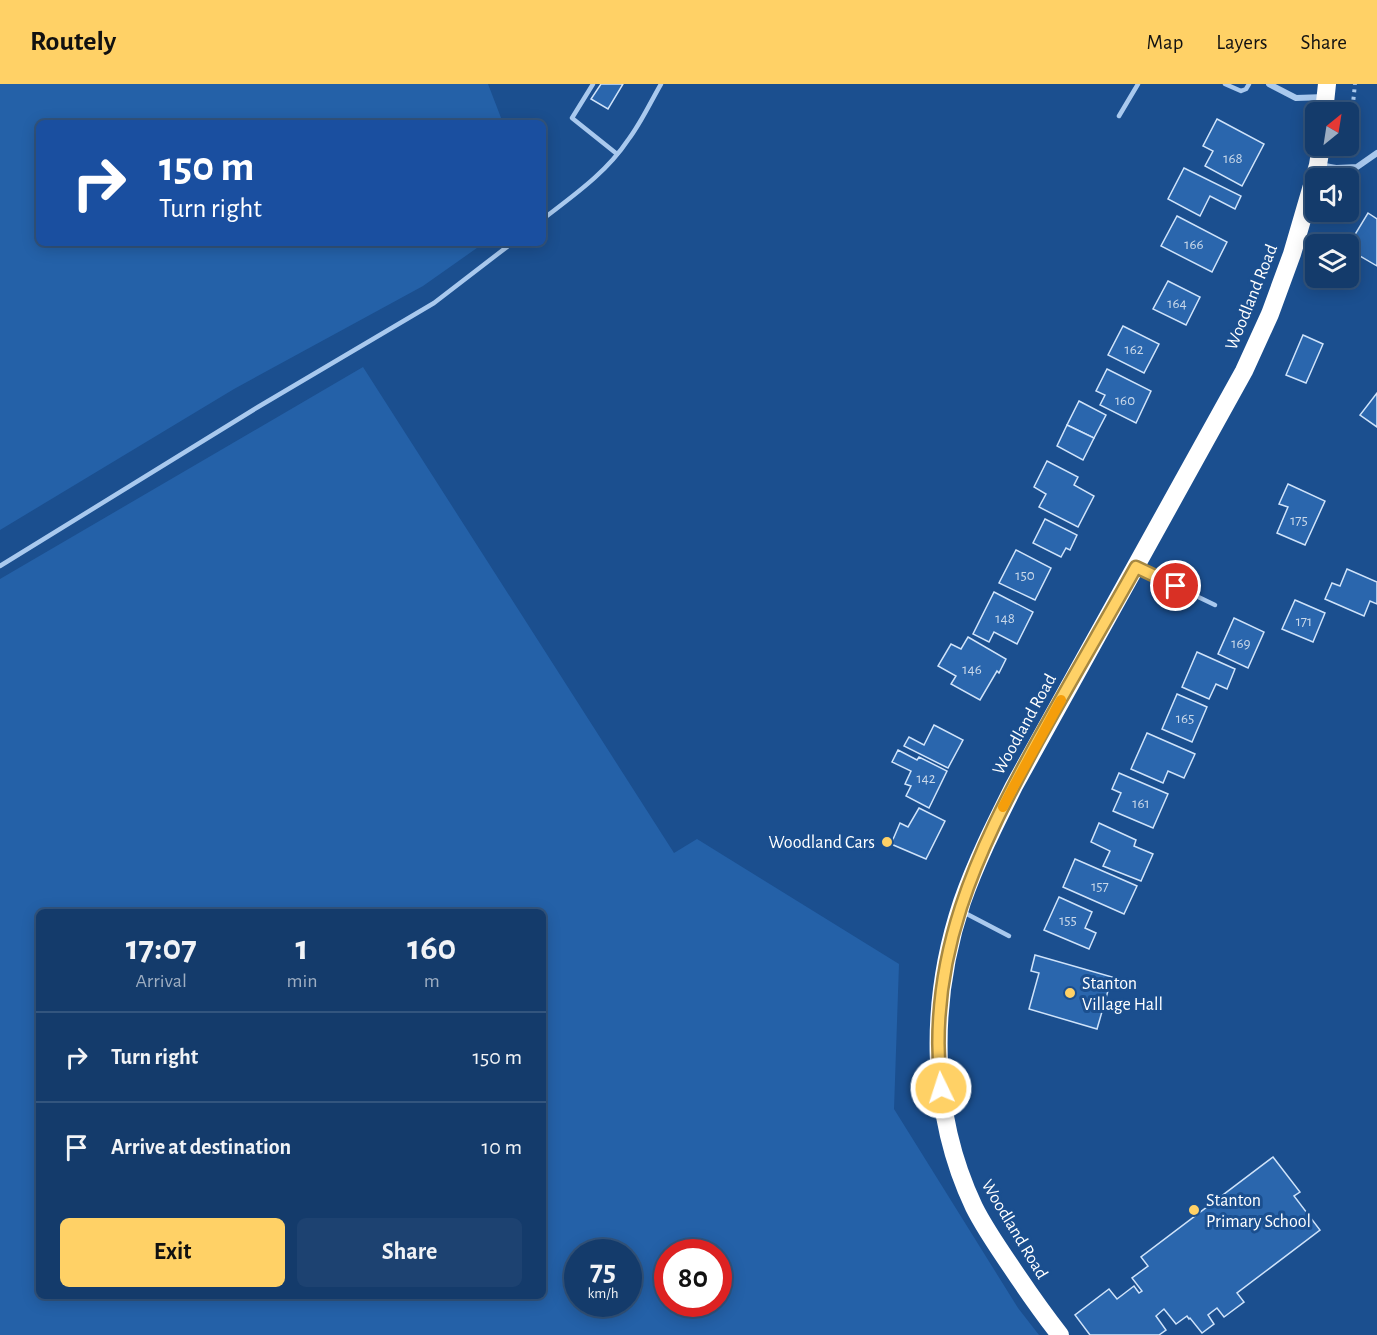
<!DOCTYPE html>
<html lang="en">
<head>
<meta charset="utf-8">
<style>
	:root { --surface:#143b6b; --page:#1d4271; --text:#f1f3f6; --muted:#9dadc1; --line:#33557e; --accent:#ffd166 }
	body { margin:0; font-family:"Alegreya Sans",sans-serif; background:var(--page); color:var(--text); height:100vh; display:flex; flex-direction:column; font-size:22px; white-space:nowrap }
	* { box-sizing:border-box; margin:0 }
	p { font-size:20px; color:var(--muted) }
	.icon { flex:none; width:33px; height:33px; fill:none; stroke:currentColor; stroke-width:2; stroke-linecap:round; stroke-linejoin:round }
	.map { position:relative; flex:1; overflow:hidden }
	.panel { position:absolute; left:36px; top:825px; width:510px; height:390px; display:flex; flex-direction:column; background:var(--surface); border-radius:9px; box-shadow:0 3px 15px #0003,0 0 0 2px var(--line) }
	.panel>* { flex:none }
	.banner { position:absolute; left:36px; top:36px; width:510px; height:126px; border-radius:9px; box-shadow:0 3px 15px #0003,0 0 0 2px var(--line); background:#1a4fa0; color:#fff; overflow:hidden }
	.needle { width:39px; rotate:30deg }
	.controls { position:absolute; left:1305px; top:18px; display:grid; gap:12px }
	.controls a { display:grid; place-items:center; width:54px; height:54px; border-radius:9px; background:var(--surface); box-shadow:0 3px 15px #0003,0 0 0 2px var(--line); font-size:30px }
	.speed { position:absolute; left:564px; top:1155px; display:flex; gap:12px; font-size:30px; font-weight:700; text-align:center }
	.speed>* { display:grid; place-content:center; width:78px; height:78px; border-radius:50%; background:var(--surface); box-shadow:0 3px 15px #0003,0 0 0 2px var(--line); line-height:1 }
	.speed small { font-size:15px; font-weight:400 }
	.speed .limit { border:9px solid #d22; background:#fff; color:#111 }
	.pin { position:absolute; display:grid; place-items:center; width:51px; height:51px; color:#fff; margin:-26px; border:3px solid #fff; border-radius:50%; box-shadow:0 2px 6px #0007 }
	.me { position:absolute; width:66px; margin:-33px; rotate:356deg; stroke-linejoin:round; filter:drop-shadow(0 0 4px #0008) }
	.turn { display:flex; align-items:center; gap:21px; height:126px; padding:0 24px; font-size:27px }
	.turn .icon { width:78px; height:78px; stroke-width:2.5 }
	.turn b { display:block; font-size:42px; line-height:51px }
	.eta { display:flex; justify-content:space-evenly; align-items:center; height:102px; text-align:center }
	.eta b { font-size:36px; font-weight:600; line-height:42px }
	.action { display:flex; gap:12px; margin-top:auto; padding:12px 24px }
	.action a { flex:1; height:69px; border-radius:9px; background:var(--accent); color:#111; font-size:24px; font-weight:600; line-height:69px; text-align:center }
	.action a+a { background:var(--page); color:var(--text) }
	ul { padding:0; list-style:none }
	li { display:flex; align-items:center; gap:18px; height:90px; padding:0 24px; border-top:2px solid var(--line) }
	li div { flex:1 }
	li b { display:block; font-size:22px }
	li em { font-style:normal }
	header { display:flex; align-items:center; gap:36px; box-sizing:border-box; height:84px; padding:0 30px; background:var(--accent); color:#111 }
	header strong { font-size:28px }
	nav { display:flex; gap:33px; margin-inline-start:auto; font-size:21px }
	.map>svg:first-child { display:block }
</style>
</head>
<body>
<header>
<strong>Routely</strong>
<nav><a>Map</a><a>Layers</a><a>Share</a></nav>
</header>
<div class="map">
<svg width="1377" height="1251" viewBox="0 0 1377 1251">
	<rect width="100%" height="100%" fill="#1b4f8f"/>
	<g fill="#2461a8" fill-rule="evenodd">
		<polygon points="0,0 488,0 503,39 39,39 39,159 484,159 423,202 234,305 0,446"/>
		<path d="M363 283 674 769 697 755 899 880 894 1025 1018 1224 1039 1251H0V495ZM39 828H543V1212H39ZM578 1168H628V1220H578ZM668 1168H718V1220H668Z"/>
	</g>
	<g fill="#2a66ad" stroke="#cfe3fa" stroke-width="1.5">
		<polygon points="601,0 623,0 608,25 591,15"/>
		<polygon points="1217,35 1264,60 1242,102 1205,82 1213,67 1203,62"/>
		<polygon points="1184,84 1241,112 1235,125 1210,112 1200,132 1168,115"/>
		<polygon points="1368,129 1377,135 1377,182 1348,165 1348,162"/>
		<polygon points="1177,132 1227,158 1212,188 1161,162"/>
		<polygon points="1168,197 1200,213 1186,241 1153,225"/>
		<polygon points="1123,242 1159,260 1144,289 1108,271"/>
		<polygon points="1303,251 1323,260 1306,299 1286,291"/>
		<polygon points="1107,285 1151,307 1136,339 1100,321 1105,311 1096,307"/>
		<polygon points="1377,309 1377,343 1360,331"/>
		<polygon points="1079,317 1106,331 1094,354 1067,341"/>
		<polygon points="1067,341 1094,354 1083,376 1057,362"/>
		<polygon points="1047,377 1078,393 1074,401 1094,412 1078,443 1039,423 1046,410 1034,403"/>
		<polygon points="1288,400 1325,417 1305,461 1277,449 1288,423 1279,420"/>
		<polygon points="1045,435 1077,451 1070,466 1066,464 1061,473 1033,459"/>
		<polygon points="1016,466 1051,484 1035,516 999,499"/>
		<polygon points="1347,485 1377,498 1377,520 1370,517 1364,532 1325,515 1332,499 1340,502"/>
		<polygon points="994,508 1033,528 1017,560 994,548 989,558 973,550"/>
		<polygon points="1295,516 1325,529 1313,558 1282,545"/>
		<polygon points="1234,534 1264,548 1248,584 1218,570"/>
		<polygon points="968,553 1006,575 999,589 997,587 980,616 951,600 956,592 938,582 951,560 961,565"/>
		<polygon points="1197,568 1235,585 1227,605 1216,600 1209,615 1182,603"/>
		<polygon points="1177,610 1207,623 1192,658 1162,645"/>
		<polygon points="934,641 963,656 948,684 904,662 909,653 924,661"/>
		<polygon points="1147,649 1195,670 1184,694 1168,687 1163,699 1131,685"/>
		<polygon points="898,666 917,676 919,673 947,687 929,724 906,712 911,702 905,700 911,687 892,678"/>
		<polygon points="1119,689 1168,710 1153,744 1113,727 1121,709 1112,705"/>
		<polygon points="919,724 945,737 926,775 891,760 900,739 908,743"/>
		<polygon points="1099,739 1136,756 1134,762 1153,770 1141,797 1103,782 1110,767 1091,758"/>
		<polygon points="1075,775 1137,802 1124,830 1063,803"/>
		<polygon points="1059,813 1092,828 1085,844 1096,849 1089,865 1044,846"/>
		<polygon points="1035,871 1112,893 1097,945 1029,925 1039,889 1031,887"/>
		<polygon points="1273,1073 1300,1108 1294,1112 1320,1146 1237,1209 1244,1218 1224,1233 1217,1224 1208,1231 1214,1240 1202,1249 1190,1234 1189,1235 1187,1232 1176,1240 1164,1225 1156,1232 1166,1246 1159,1251 1090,1251 1075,1231 1109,1205 1117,1215 1134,1202 1139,1209 1142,1207 1132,1194 1148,1182 1141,1173"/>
	</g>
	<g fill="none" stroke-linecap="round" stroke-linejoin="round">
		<polyline stroke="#a9c9ee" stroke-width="4" stroke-dasharray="3 4.5" stroke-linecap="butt" points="1348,68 1355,0"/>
		<g stroke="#a9c9ee" stroke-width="4.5">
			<polyline points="593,0 572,34 617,70"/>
			<polyline points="1225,0 1241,7 1246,5 1249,0"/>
			<polyline points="1119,32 1138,0"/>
			<path d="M543 135C574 111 606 89 628 56 641 39 650 19 661 0"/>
			<polyline points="0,482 258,323 434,219 512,159"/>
			<polyline points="1138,484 1215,521"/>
			<polyline points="965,829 1009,852"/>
		</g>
		<g stroke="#a9c9ee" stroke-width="6">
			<polyline points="1269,0 1296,14 1325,13"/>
			<polyline points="1319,81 1336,84 1357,83 1377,69"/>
		</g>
		<g stroke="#fff" stroke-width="18">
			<polyline points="1324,28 1327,0"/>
			<path d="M1060 1251C1042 1228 1026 1205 1010 1181 997 1162 984 1143 974 1123 929 1028 929 917 962 818 976 778 995 740 1014 702L1244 287 1270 230 1292 170 1318 81 1321 62"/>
		</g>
	</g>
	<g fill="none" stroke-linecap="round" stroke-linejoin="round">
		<g stroke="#a68842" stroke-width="15">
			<path id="route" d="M941 1004C926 874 977 768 1037 658 1069 600 1103 542 1136 483L1176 502"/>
		</g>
		<use href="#route" stroke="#ffd166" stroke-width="10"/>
		<polyline stroke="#f59e0b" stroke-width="10" points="1003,723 1014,702 1061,616"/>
	</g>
	<g fill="#ffd166" stroke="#1b4f8f" stroke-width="2">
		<circle cx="887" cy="758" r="6"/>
		<circle cx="1070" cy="909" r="6"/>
		<circle cx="1194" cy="1126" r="6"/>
	</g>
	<g text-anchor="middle" stroke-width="6" stroke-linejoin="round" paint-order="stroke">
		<g font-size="15" fill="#cad9ea">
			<text x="1233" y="79">168</text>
			<text x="1194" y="165">166</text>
			<text x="1177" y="224">164</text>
			<text x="1134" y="270">162</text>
			<text x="1125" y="321">160</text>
			<text x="1299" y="441">175</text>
			<text x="1025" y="496">150</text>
			<text x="1005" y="539">148</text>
			<text x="1304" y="542">171</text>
			<text x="1241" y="564">169</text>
			<text x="972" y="590">146</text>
			<text x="1185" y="639">165</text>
			<text x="926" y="699">142</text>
			<text x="1141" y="724">161</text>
			<text x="1100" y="807">157</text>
			<text x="1068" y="841">155</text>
		</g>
		<g font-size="18" fill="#fff" stroke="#1b4f8f">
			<text transform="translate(1251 213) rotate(-68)" y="6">Woodland Road</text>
			<text transform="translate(1024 640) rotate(-61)" y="6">Woodland Road</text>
			<text transform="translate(1015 1145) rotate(59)" y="6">Woodland Road</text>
		</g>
		<g font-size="18" fill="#fff" stroke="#1b4f8f" text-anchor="start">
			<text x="875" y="764" text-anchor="end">Woodland Cars</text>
			<text x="1082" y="905">Stanton<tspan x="1082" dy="21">Village Hall</tspan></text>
			<text x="1206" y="1122">Stanton<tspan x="1206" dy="21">Primary School</tspan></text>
		</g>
	</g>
</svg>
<div class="controls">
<a><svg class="needle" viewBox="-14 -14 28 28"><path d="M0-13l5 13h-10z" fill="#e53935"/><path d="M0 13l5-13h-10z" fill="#9dadc1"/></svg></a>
<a><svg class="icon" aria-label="sound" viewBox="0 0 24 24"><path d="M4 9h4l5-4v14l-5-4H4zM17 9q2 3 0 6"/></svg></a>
<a><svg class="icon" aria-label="layers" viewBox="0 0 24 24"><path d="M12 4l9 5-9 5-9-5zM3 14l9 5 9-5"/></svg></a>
</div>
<div class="speed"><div>75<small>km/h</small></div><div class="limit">80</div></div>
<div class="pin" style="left:1176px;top:502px;background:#d93025"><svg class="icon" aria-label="arrive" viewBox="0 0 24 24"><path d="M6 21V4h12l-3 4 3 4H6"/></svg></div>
<svg class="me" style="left:941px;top:1004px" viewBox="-20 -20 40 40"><circle r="17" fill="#ffd166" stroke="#fff" stroke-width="3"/><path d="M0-11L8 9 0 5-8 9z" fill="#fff"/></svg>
<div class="banner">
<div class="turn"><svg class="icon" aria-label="right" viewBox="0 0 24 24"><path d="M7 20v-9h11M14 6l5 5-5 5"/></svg><div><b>150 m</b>Turn right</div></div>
</div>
<section class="panel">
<div class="eta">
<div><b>17:07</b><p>Arrival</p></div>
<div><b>1</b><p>min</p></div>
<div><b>160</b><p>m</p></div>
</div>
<ul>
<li><svg class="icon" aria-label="right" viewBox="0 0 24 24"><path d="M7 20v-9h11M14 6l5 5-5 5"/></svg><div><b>Turn right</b></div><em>150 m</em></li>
<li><svg class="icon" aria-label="arrive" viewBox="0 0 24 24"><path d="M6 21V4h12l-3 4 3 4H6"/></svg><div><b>Arrive at destination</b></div><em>10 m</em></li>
</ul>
<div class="action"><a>Exit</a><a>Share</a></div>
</section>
</div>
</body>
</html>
